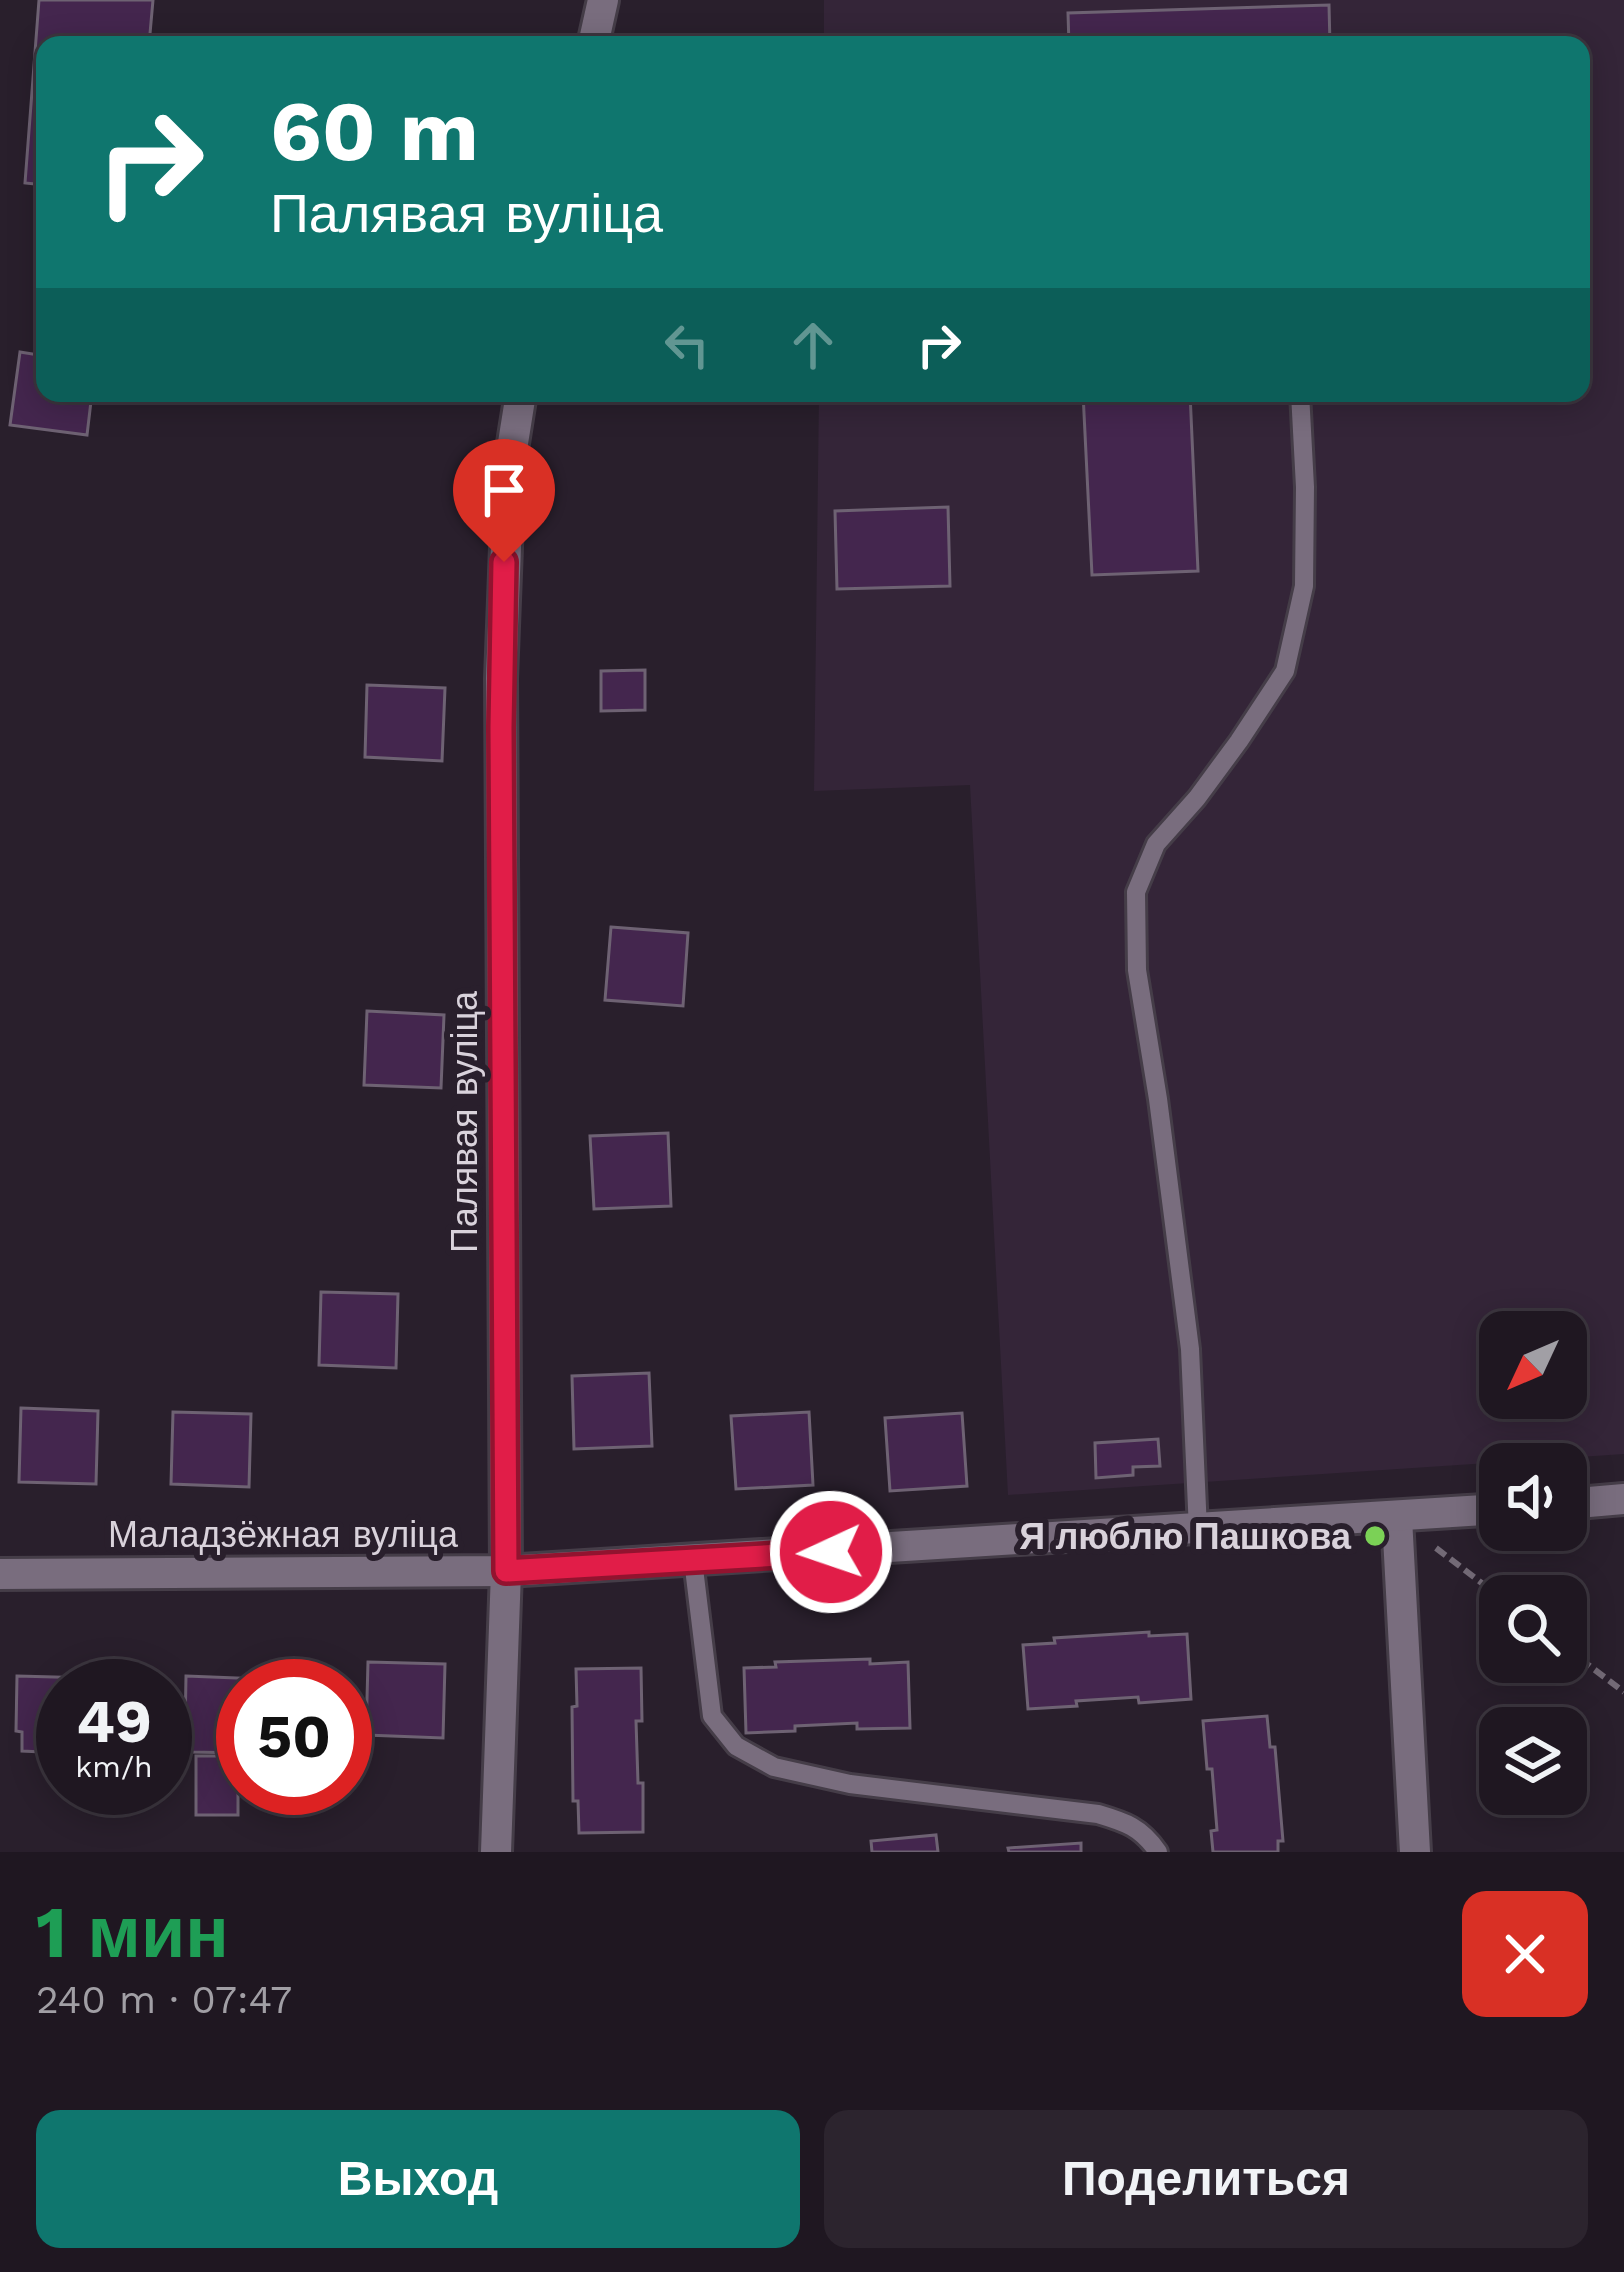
<!DOCTYPE html>
<html lang="ru">
<head>
<meta charset="utf-8">
<style>
	:root { --surface:#1f1721; --page:#2c242e; --text:#f1f3f6; --muted:#a19fa5; --line:#3c363f; --accent:#0f766e }
	body { margin:0; font-family:"Work Sans",sans-serif; background:var(--page); color:var(--text); height:100vh; display:flex; flex-direction:column; font-size:45px; white-space:nowrap }
	* { box-sizing:border-box; margin:0 }
	p { font-size:39px; color:var(--muted) }
	.icon { flex:none; width:66px; height:66px; fill:none; stroke:currentColor; stroke-width:2; stroke-linecap:round; stroke-linejoin:round }
	.map { position:relative; height:1852px; overflow:hidden }
	.side { display:flex; flex-direction:column; background:var(--surface); flex:1 }
	.side>* { flex:none }
	.banner { position:absolute; left:36px; top:36px; width:1554px; height:366px; border-radius:24px; box-shadow:0 6px 30px #0003,0 0 0 3px var(--line); background:#0f766e; color:#fff; overflow:hidden }
	.needle { width:78px; rotate:226deg }
	.controls { position:absolute; left:1479px; top:1311px; display:grid; gap:24px }
	.controls a { display:grid; place-items:center; width:108px; height:108px; border-radius:24px; background:var(--surface); box-shadow:0 6px 30px #0003,0 0 0 3px var(--line); font-size:60px }
	.speed { position:absolute; left:36px; top:1659px; display:flex; gap:24px; font-size:60px; font-weight:700; text-align:center }
	.speed>* { display:grid; place-content:center; width:156px; height:156px; border-radius:50%; background:var(--surface); box-shadow:0 6px 30px #0003,0 0 0 3px var(--line); line-height:1 }
	.speed small { font-size:30px; font-weight:400 }
	.speed .limit { border:18px solid #d22; background:#fff; color:#111 }
	.pin { position:absolute; display:grid; place-items:center; width:102px; height:102px; color:#fff; margin:-123px -51px; border-radius:50% 50% 50% 0; rotate:-45deg; box-shadow:0 0 12px #0007 }
	.pin .icon { rotate:45deg }
	.me { position:absolute; width:132px; margin:-66px; rotate:267deg; stroke-linejoin:round; filter:drop-shadow(0 0 9px #0008) }
	.turn { display:flex; align-items:center; gap:42px; height:252px; padding:0 36px; font-size:54px }
	.turn .icon { width:156px; height:156px; stroke-width:2.5 }
	.turn b { display:block; font-size:84px; line-height:102px }
	.lanes { display:flex; align-items:center; height:114px; padding:0 36px; background:#0003; justify-content:center; gap:60px; direction:ltr }
	.lanes .off { opacity:.35 }
	.round { display:grid; place-items:center; flex:none; width:126px; height:126px; border-radius:24px; background:var(--page) }
	.summary { display:flex; align-items:center; justify-content:space-between; height:204px; padding:0 36px }
	h1 { font-size:72px; font-weight:700; line-height:90px; color:#1e9e55 }
	.primary-button { display:flex; gap:24px; margin-top:auto; padding:24px 36px }
	.primary-button a { flex:1; height:138px; border-radius:24px; background:var(--accent); color:#fff; font-size:48px; font-weight:700; line-height:138px; text-align:center }
	.primary-button a+a { background:var(--page); color:var(--text) }
	.map>svg:first-child { display:block }
</style>
</head>
<body>
<div class="map">
<svg width="1624" height="1852" viewBox="0 0 1624 1852">
	<rect width="100%" height="100%" fill="#291f2c"/>
	<path fill="#342538" fill-rule="evenodd" d="M824 0H1624V1454L1008 1495 970 785 814 791 819 393H1581V45H824ZM1500 1332H1566V1398H1500Z"/>
	<g fill="#44264e" stroke="#6e6273" stroke-width="3">
		<polygon points="39,0 153,0 149,45 45,45 45,185 25,183"/>
		<polygon points="1329,5 1330,45 1069,45 1068,13"/>
		<polygon points="20,352 45,356 45,393 92,393 87,435 10,425"/>
		<polygon points="1083,393 1190,393 1198,571 1092,575"/>
		<polygon points="948,507 950,586 837,589 835,511"/>
		<polygon points="645,670 645,710 601,711 601,671"/>
		<polygon points="367,685 445,688 442,761 365,757"/>
		<polygon points="611,927 688,933 683,1006 605,1000"/>
		<polygon points="367,1011 444,1015 441,1088 364,1085"/>
		<polygon points="668,1133 671,1206 594,1209 590,1136"/>
		<polygon points="321,1292 398,1294 396,1368 319,1365"/>
		<polygon points="649,1373 652,1446 574,1449 572,1376"/>
		<polygon points="21,1408 98,1411 96,1484 19,1482"/>
		<polygon points="173,1412 251,1414 249,1487 171,1484"/>
		<polygon points="809,1412 813,1485 736,1489 731,1416"/>
		<polygon points="962,1413 967,1486 890,1491 885,1418"/>
		<polygon points="1158,1439 1160,1466 1133,1467 1133,1475 1096,1478 1095,1443"/>
		<polygon points="1149,1632 1149,1636 1187,1634 1191,1699 1139,1703 1138,1697 1076,1701 1077,1706 1028,1709 1023,1645 1055,1643 1054,1638"/>
		<polygon points="870,1659 870,1664 908,1662 910,1728 857,1729 857,1723 795,1726 795,1731 746,1733 744,1668 776,1667 775,1662"/>
		<polygon points="368,1662 445,1664 443,1738 366,1735"/>
		<polygon points="641,1668 642,1721 636,1721 638,1783 643,1783 643,1832 579,1833 578,1801 573,1801 572,1707 577,1706 576,1669"/>
		<polygon points="17,1676 91,1678 90,1686 63,1686 63,1753 22,1751 22,1732 16,1731"/>
		<polygon points="186,1676 260,1679 259,1686 243,1686 243,1753 191,1752 191,1732 185,1732"/>
		<polygon points="1267,1716 1270,1747 1275,1747 1283,1841 1278,1841 1278,1852 1213,1852 1211,1831 1217,1830 1212,1769 1207,1769 1203,1721"/>
		<rect x="196" y="1756" width="42" height="59"/>
		<polygon points="936,1835 938,1852 872,1852 871,1841"/>
		<polygon points="1081,1843 1081,1852 1009,1852 1008,1848"/>
	</g>
	<g fill="none" stroke-linecap="round" stroke-linejoin="round">
		<g stroke="#453d48" stroke-width="24">
			<g id="lane">
				<polyline points="1198,1530 1190,1349 1158,1099 1137,970 1136,892 1156,844 1197,798 1239,741 1285,671 1304,586 1305,487 1300,393"/>
				<path d="M693 1560 712 1716 736 1746 774 1767 850 1784 1098 1814C1125 1822 1141 1827 1158 1852"/>
			</g>
		</g>
		<g stroke="#453d48" stroke-width="36">
			<g id="street">
				<polyline points="1397,1518 1415,1852"/>
				<polyline points="496,1852 506,1571"/>
			</g>
		</g>
		<g stroke="#453d48" stroke-width="36">
			<g id="secondary">
				<polyline points="593,45 603,0"/>
				<polyline points="1566,1504 1624,1499"/>
				<polyline points="506,1571 501,679 509,468 521,393"/>
				<polyline points="0,1574 506,1571 1500,1509"/>
			</g>
		</g>
		<g stroke="#736a76" stroke-width="6" stroke-dasharray="12 6" stroke-linecap="butt">
			<polyline points="1436,1548 1500,1597"/>
			<polyline points="1566,1648 1624,1692"/>
		</g>
		<use href="#lane" stroke="#796d7e" stroke-width="18"/>
		<use href="#street" stroke="#796d7e" stroke-width="30"/>
		<use href="#secondary" stroke="#796d7e" stroke-width="30"/>
	</g>
	<g fill="none" stroke-linecap="round" stroke-linejoin="round">
		<g stroke="#92132f" stroke-width="30">
			<polyline id="route" points="504,562 501,727 506,1571 831,1552"/>
		</g>
		<use href="#route" stroke="#e11d48" stroke-width="21"/>
	</g>
	<circle fill="#7bd156" stroke="#291f2c" stroke-width="4.5" cx="1375" cy="1536" r="12"/>
	<g text-anchor="middle" stroke-width="12" stroke-linejoin="round" paint-order="stroke">
		<g font-size="36" fill="#d9d2db" stroke="#291f2c">
			<text transform="translate(464 1122) rotate(-90)" y="13">Палявая вуліца</text>
			<text x="283" y="1547">Маладзёжная вуліца</text>
		</g>
		<g font-size="36" font-weight="bold" fill="#d9d2db" stroke="#291f2c" text-anchor="end">
			<text x="1351" y="1549">Я люблю Пашкова</text>
		</g>
	</g>
</svg>
<div class="controls">
<a><svg class="needle" viewBox="-14 -14 28 28"><path d="M0-13l5 13h-10z" fill="#e53935"/><path d="M0 13l5-13h-10z" fill="#a19fa5"/></svg></a>
<a><svg class="icon" aria-label="sound" viewBox="0 0 24 24"><path d="M4 9h4l5-4v14l-5-4H4zM17 9q2 3 0 6"/></svg></a>
<a><svg class="icon" aria-label="search" viewBox="0 0 24 24"><circle cx="10" cy="10" r="6"/><path d="M15 15l6 6"/></svg></a>
<a><svg class="icon" aria-label="layers" viewBox="0 0 24 24"><path d="M12 4l9 5-9 5-9-5zM3 14l9 5 9-5"/></svg></a>
</div>
<div class="speed"><div>49<small>km/h</small></div><div class="limit">50</div></div>
<div class="pin" style="left:504px;top:562px;background:#d93025"><svg class="icon" aria-label="arrive" viewBox="0 0 24 24"><path d="M6 21V4h12l-3 4 3 4H6"/></svg></div>
<svg class="me" style="left:831px;top:1552px" viewBox="-20 -20 40 40"><circle r="17" fill="#e11d48" stroke="#fff" stroke-width="3"/><path d="M0-11L8 9 0 5-8 9z" fill="#fff"/></svg>
<div class="banner">
<div class="turn"><svg class="icon" aria-label="right" viewBox="0 0 24 24"><path d="M7 20v-9h11M14 6l5 5-5 5"/></svg><div><b>60 m</b>Палявая вуліца</div></div>
<div class="lanes"><svg class="icon off" aria-label="left" viewBox="0 0 24 24"><path d="M17 20v-9H6M10 6l-5 5 5 5"/></svg><svg class="icon off" aria-label="ahead" viewBox="0 0 24 24"><path d="M12 20V5M6 11l6-6 6 6"/></svg><svg class="icon" aria-label="right" viewBox="0 0 24 24"><path d="M7 20v-9h11M14 6l5 5-5 5"/></svg></div>
</div>
</div>
<section class="side">
<div class="summary"><div><h1>1 мин</h1><p>240 m · 07:47</p></div><a class="round" style="background:#d93025;color:#fff"><svg class="icon" aria-label="close" viewBox="0 0 24 24"><path d="M6 6l12 12M18 6L6 18"/></svg></a></div>
<div class="primary-button"><a>Выход</a><a>Поделиться</a></div>
</section>
</body>
</html>
